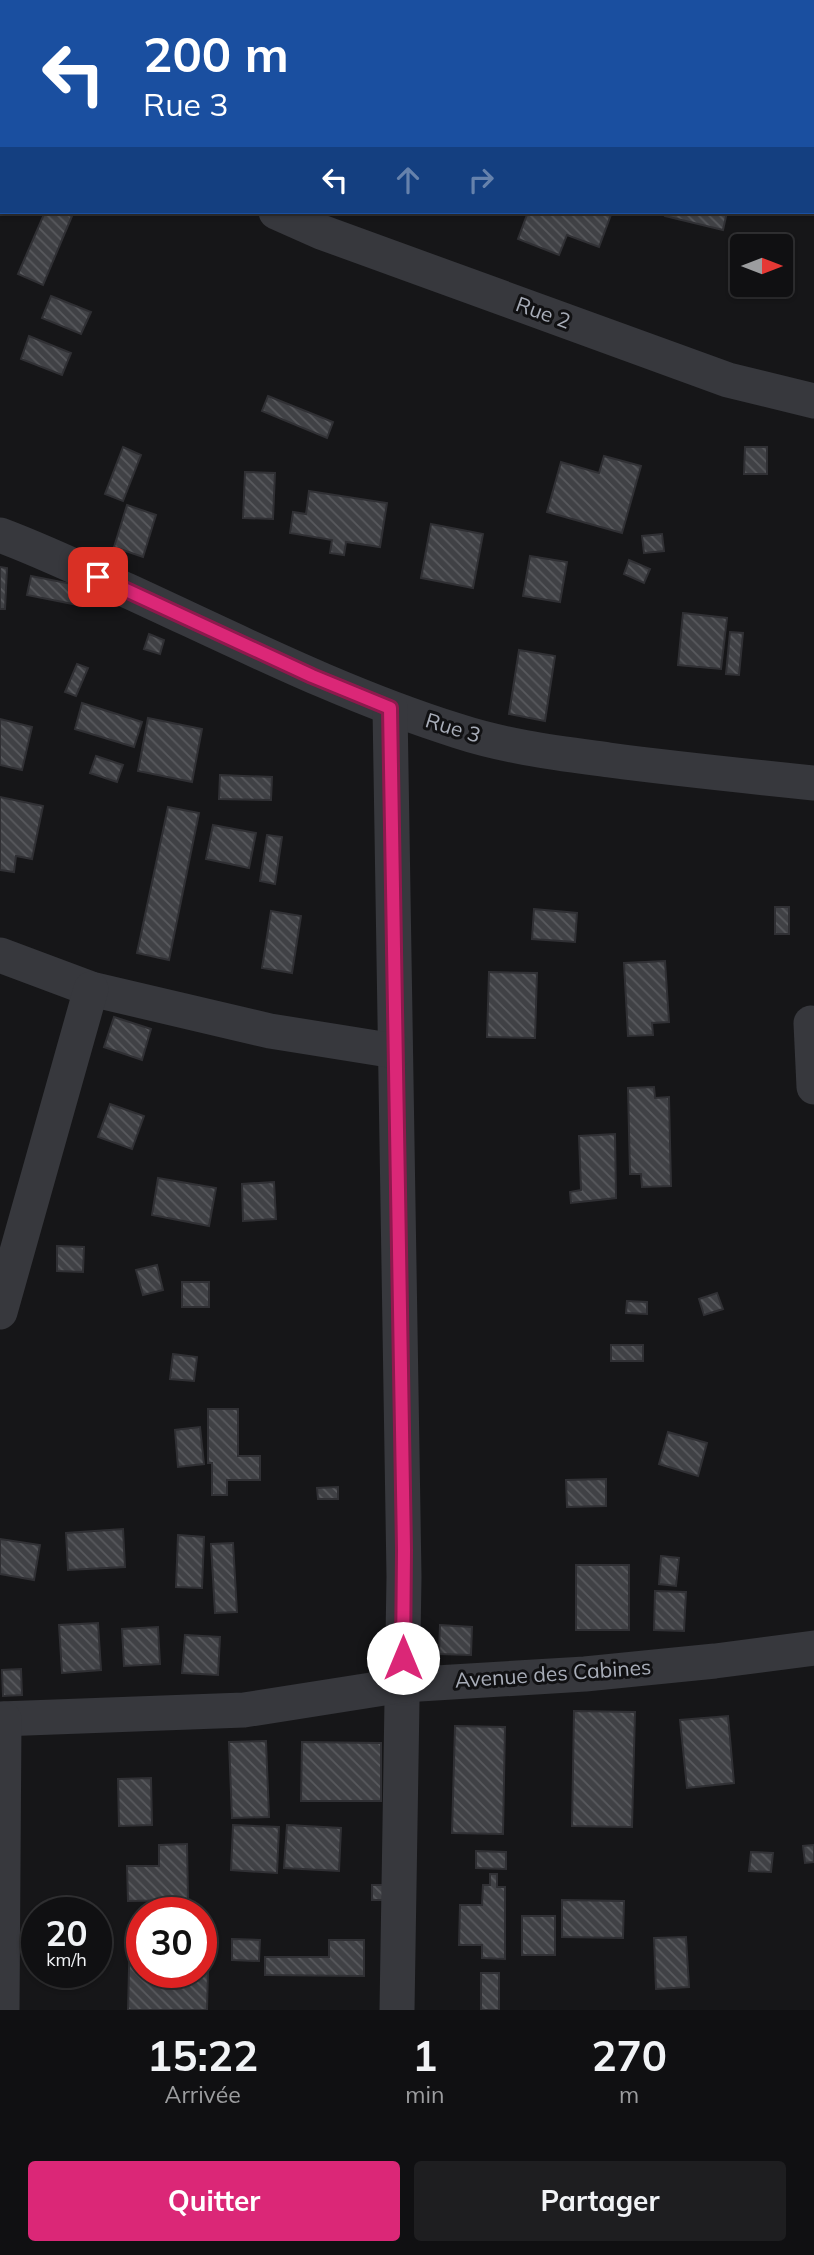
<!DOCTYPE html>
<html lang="fr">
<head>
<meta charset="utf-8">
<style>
	:root { --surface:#101012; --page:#1e1e20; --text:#f1f3f6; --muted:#9c9d9f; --line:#303032; --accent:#db2777 }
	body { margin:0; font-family:Mulish,sans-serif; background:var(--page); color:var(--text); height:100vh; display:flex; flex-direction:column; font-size:26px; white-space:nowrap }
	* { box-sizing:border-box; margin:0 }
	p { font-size:23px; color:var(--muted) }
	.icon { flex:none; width:38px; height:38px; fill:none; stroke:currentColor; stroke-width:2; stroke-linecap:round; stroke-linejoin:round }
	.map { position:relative; height:2010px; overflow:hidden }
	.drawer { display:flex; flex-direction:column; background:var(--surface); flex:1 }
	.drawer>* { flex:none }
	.banner { position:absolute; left:0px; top:0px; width:816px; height:214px; box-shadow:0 2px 5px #0004,0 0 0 2px var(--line); background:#1a4fa0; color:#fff; overflow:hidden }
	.needle { width:46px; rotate:90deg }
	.tools { position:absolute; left:730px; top:234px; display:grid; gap:14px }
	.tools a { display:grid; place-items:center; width:63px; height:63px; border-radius:7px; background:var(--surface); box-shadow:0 2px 5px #0004,0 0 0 2px var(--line); font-size:35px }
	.speed { position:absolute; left:21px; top:1897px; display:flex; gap:14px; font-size:35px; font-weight:700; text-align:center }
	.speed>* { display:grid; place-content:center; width:91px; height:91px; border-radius:50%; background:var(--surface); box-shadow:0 2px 5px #0004,0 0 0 2px var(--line); line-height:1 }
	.speed small { font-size:18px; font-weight:400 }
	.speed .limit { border:10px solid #d22; background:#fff; color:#111 }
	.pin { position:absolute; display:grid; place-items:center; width:60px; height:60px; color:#fff; margin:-30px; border-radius:14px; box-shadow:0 4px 10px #0006 }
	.me { position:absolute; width:77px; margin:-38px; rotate:0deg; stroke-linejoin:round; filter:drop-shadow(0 0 5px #0008) }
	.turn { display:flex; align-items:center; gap:24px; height:147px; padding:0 28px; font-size:32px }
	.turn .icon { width:91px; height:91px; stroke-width:2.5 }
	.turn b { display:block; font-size:49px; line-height:60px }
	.lanes { display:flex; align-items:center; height:66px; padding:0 28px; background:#0003; justify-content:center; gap:35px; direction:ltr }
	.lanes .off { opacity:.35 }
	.eta { display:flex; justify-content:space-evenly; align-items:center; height:119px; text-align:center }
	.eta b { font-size:42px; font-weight:700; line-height:49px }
	.primary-button { display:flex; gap:14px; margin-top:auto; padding:14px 28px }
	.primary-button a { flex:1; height:80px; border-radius:7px; background:var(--accent); color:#fff; font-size:28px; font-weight:700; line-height:80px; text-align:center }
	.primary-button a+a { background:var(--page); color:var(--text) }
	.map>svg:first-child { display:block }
</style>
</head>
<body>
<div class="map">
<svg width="814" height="2010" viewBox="0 0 814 2010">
	<defs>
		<pattern id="building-back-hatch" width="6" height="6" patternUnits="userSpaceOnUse" patternTransform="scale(1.75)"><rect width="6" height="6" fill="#404145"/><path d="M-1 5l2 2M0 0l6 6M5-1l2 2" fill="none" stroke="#595a5e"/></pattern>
	</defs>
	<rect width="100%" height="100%" fill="#161618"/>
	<g fill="url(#building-back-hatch)" stroke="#303034" stroke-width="2">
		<polygon points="684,0 723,0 684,2"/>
		<polygon points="45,212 60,212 72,216 43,285 18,274"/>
		<polygon points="528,212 612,212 599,247 567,235 559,255 518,239"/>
		<polygon points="666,212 727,212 723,230 665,216"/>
		<polygon points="51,296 91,312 81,334 42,318"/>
		<polygon points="29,336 71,353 62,375 21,359"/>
		<polygon points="268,396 333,422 327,438 262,411"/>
		<polygon points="123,447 141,455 123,501 105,494"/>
		<polygon points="745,447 767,447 767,474 744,474"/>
		<polygon points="604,456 641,466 622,533 547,512 561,462 599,473"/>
		<polygon points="245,472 275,473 273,519 243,518"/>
		<polygon points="309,491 387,503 380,547 346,542 344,555 330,553 332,540 290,533 293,512 306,514"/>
		<polygon points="127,505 156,515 143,557 114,547"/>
		<polygon points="431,524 483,534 473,588 421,578"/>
		<polygon points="662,534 664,551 644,553 642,536"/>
		<polygon points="530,556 567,562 560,602 523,596"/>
		<polygon points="629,560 650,569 644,583 624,574"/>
		<polygon points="0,567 7,568 5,609 0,609"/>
		<polygon points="31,576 82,586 78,605 27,595"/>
		<polygon points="683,613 727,618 721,669 678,665"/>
		<polygon points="730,632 743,633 739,675 726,674"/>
		<polygon points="149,634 164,640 160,654 144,649"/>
		<polygon points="519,650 555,656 545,721 509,714"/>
		<polygon points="77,664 88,668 76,696 65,692"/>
		<polygon points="82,703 142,722 134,747 75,729"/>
		<polygon points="148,718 202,729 192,782 138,771"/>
		<polygon points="0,719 32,727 22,770 0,765"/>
		<polygon points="96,756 123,765 117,782 90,773"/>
		<polygon points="220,775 272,777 271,800 219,799"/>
		<polygon points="0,797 43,806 32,859 16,856 14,872 0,870"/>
		<polygon points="168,807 199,813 169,960 137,953"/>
		<polygon points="213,825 256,833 249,868 206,859"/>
		<polygon points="267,835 282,837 275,884 260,881"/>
		<rect x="775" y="907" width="14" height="27"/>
		<polygon points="534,909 577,913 575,942 532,939"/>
		<polygon points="271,911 301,916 292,973 262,968"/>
		<polygon points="665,961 669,1022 652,1023 653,1035 628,1036 624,963"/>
		<polygon points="489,972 537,973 535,1038 487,1037"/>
		<polygon points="114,1017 151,1029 142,1060 104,1047"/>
		<polygon points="654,1087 655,1098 669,1097 671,1186 642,1187 641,1174 630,1174 628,1088"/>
		<polygon points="110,1104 144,1116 132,1149 98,1137"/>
		<polygon points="615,1134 616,1198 571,1203 570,1192 581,1190 579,1136"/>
		<polygon points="158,1178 216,1188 209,1226 152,1215"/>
		<polygon points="274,1182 276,1219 243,1221 242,1184"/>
		<polygon points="57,1246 84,1247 83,1272 57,1271"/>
		<polygon points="157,1265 163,1290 143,1295 136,1270"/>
		<rect x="182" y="1282" width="27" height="25"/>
		<polygon points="717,1293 723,1309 704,1315 699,1299"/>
		<polygon points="627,1301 647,1302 647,1314 626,1313"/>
		<rect x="611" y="1345" width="32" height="16"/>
		<polygon points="173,1354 197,1357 194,1381 170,1379"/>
		<polygon points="208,1409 238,1409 238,1456 260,1456 260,1480 227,1480 227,1495 212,1495 212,1463 208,1463"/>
		<polygon points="200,1427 204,1464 178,1467 175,1430"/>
		<polygon points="668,1432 707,1443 698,1476 659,1464"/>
		<polygon points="606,1479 606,1506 567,1507 566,1480"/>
		<polygon points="338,1487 338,1499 318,1499 317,1488"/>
		<polygon points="123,1529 125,1567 68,1570 66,1533"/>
		<polygon points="178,1535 204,1537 202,1588 176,1587"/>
		<polygon points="0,1539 40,1545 34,1580 0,1574"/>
		<polygon points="233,1543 237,1612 215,1613 211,1544"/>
		<polygon points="661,1556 679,1558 676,1586 659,1584"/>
		<rect x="576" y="1565" width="53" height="65"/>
		<polygon points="655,1591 686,1592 684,1631 654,1630"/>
		<polygon points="98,1623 101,1670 62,1673 59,1625"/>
		<polygon points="440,1625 472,1627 471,1655 439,1654"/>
		<polygon points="158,1627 160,1664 124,1666 122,1629"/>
		<polygon points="185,1635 220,1637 218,1675 182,1673"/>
		<polygon points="21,1669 22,1695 3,1696 2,1670"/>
		<polygon points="574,1711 635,1712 632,1827 572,1826"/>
		<polygon points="728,1716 734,1783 687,1788 680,1720"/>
		<polygon points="455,1726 505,1727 503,1834 452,1833"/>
		<polygon points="266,1741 269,1817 232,1818 229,1742"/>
		<polygon points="302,1742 381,1743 381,1801 301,1801"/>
		<polygon points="151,1778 152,1825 119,1826 118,1779"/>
		<polygon points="233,1825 279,1827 277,1873 231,1870"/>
		<polygon points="287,1825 341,1828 339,1871 284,1868"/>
		<polygon points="187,1844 188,1900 128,1901 127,1866 159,1866 159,1845"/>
		<polygon points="814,1845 814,1862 805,1863 803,1846"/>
		<polygon points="476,1851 506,1852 506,1869 476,1868"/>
		<polygon points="751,1852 773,1853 771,1872 749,1871"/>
		<polygon points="490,1874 497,1874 497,1887 505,1887 505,1959 482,1958 482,1945 459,1945 460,1905 482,1905 483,1885 490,1885"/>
		<rect x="372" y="1885" width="16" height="15"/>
		<polygon points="562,1900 624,1901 623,1938 562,1937"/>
		<rect x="522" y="1916" width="33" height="39"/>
		<polygon points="130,1929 142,1930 142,1972 201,1972 201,1931 209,1931 207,2010 128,2010"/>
		<polygon points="686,1937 689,1987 656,1989 654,1938"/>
		<polygon points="232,1939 260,1940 259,1961 232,1960"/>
		<polygon points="329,1940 364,1940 364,1976 265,1975 265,1957 329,1957"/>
		<rect x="481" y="1973" width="18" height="37"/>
	</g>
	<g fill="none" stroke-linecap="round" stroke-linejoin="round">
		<g stroke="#37383d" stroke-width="35">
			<polyline points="0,110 2,111"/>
			<polyline points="276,212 321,232 728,380 814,401"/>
			<path d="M0 535C43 551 85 571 126 590 235 640 343 695 458 731 507 747 558 753 609 760 677 769 745 776 814 783"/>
			<polyline points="390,708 404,1577 397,2010"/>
			<polyline points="0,955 91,989 270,1031 395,1051"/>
			<polyline points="811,1023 814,1087"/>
			<polyline points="0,1312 91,989"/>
			<polyline points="0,1719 244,1710 403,1685 585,1674 715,1661 814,1648"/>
			<polyline points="2,2010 4,1719"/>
		</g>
	</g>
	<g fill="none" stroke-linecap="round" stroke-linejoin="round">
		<g stroke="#8e194d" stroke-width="18">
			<polyline id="route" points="98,577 312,676 390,708 404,1550 403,1658"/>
		</g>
		<use href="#route" stroke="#db2777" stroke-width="12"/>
	</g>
	<g text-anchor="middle" stroke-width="6" stroke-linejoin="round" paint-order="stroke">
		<g font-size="21" fill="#a8adb8" stroke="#111113">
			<text transform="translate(543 313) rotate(20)" y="7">Rue 2</text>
			<text transform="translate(453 728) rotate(17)" y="7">Rue 3</text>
			<text transform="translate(553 1674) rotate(-4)" y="7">Avenue des Cabines</text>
		</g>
	</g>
</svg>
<div class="tools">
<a><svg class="needle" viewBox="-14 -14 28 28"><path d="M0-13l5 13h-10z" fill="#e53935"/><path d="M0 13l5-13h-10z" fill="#9c9d9f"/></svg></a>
</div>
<div class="speed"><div>20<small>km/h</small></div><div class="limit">30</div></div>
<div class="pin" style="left:98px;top:577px;background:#d93025"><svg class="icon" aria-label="arrive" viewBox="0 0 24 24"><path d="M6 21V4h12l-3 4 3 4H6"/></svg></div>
<svg class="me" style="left:403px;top:1658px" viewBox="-20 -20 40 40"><circle r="19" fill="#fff"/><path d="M0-13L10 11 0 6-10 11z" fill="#db2777"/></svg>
<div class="banner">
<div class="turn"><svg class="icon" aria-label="left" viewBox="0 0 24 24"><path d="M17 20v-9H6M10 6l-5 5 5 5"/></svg><div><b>200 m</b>Rue 3</div></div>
<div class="lanes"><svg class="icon" aria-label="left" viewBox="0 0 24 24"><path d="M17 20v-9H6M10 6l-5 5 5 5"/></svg><svg class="icon off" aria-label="ahead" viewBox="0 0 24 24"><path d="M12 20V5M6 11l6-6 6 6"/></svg><svg class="icon off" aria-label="right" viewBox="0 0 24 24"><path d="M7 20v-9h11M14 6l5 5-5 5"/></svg></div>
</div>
</div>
<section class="drawer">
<div class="eta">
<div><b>15:22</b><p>Arrivée</p></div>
<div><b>1</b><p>min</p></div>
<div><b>270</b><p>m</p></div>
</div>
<div class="primary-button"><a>Quitter</a><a>Partager</a></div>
</section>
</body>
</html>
